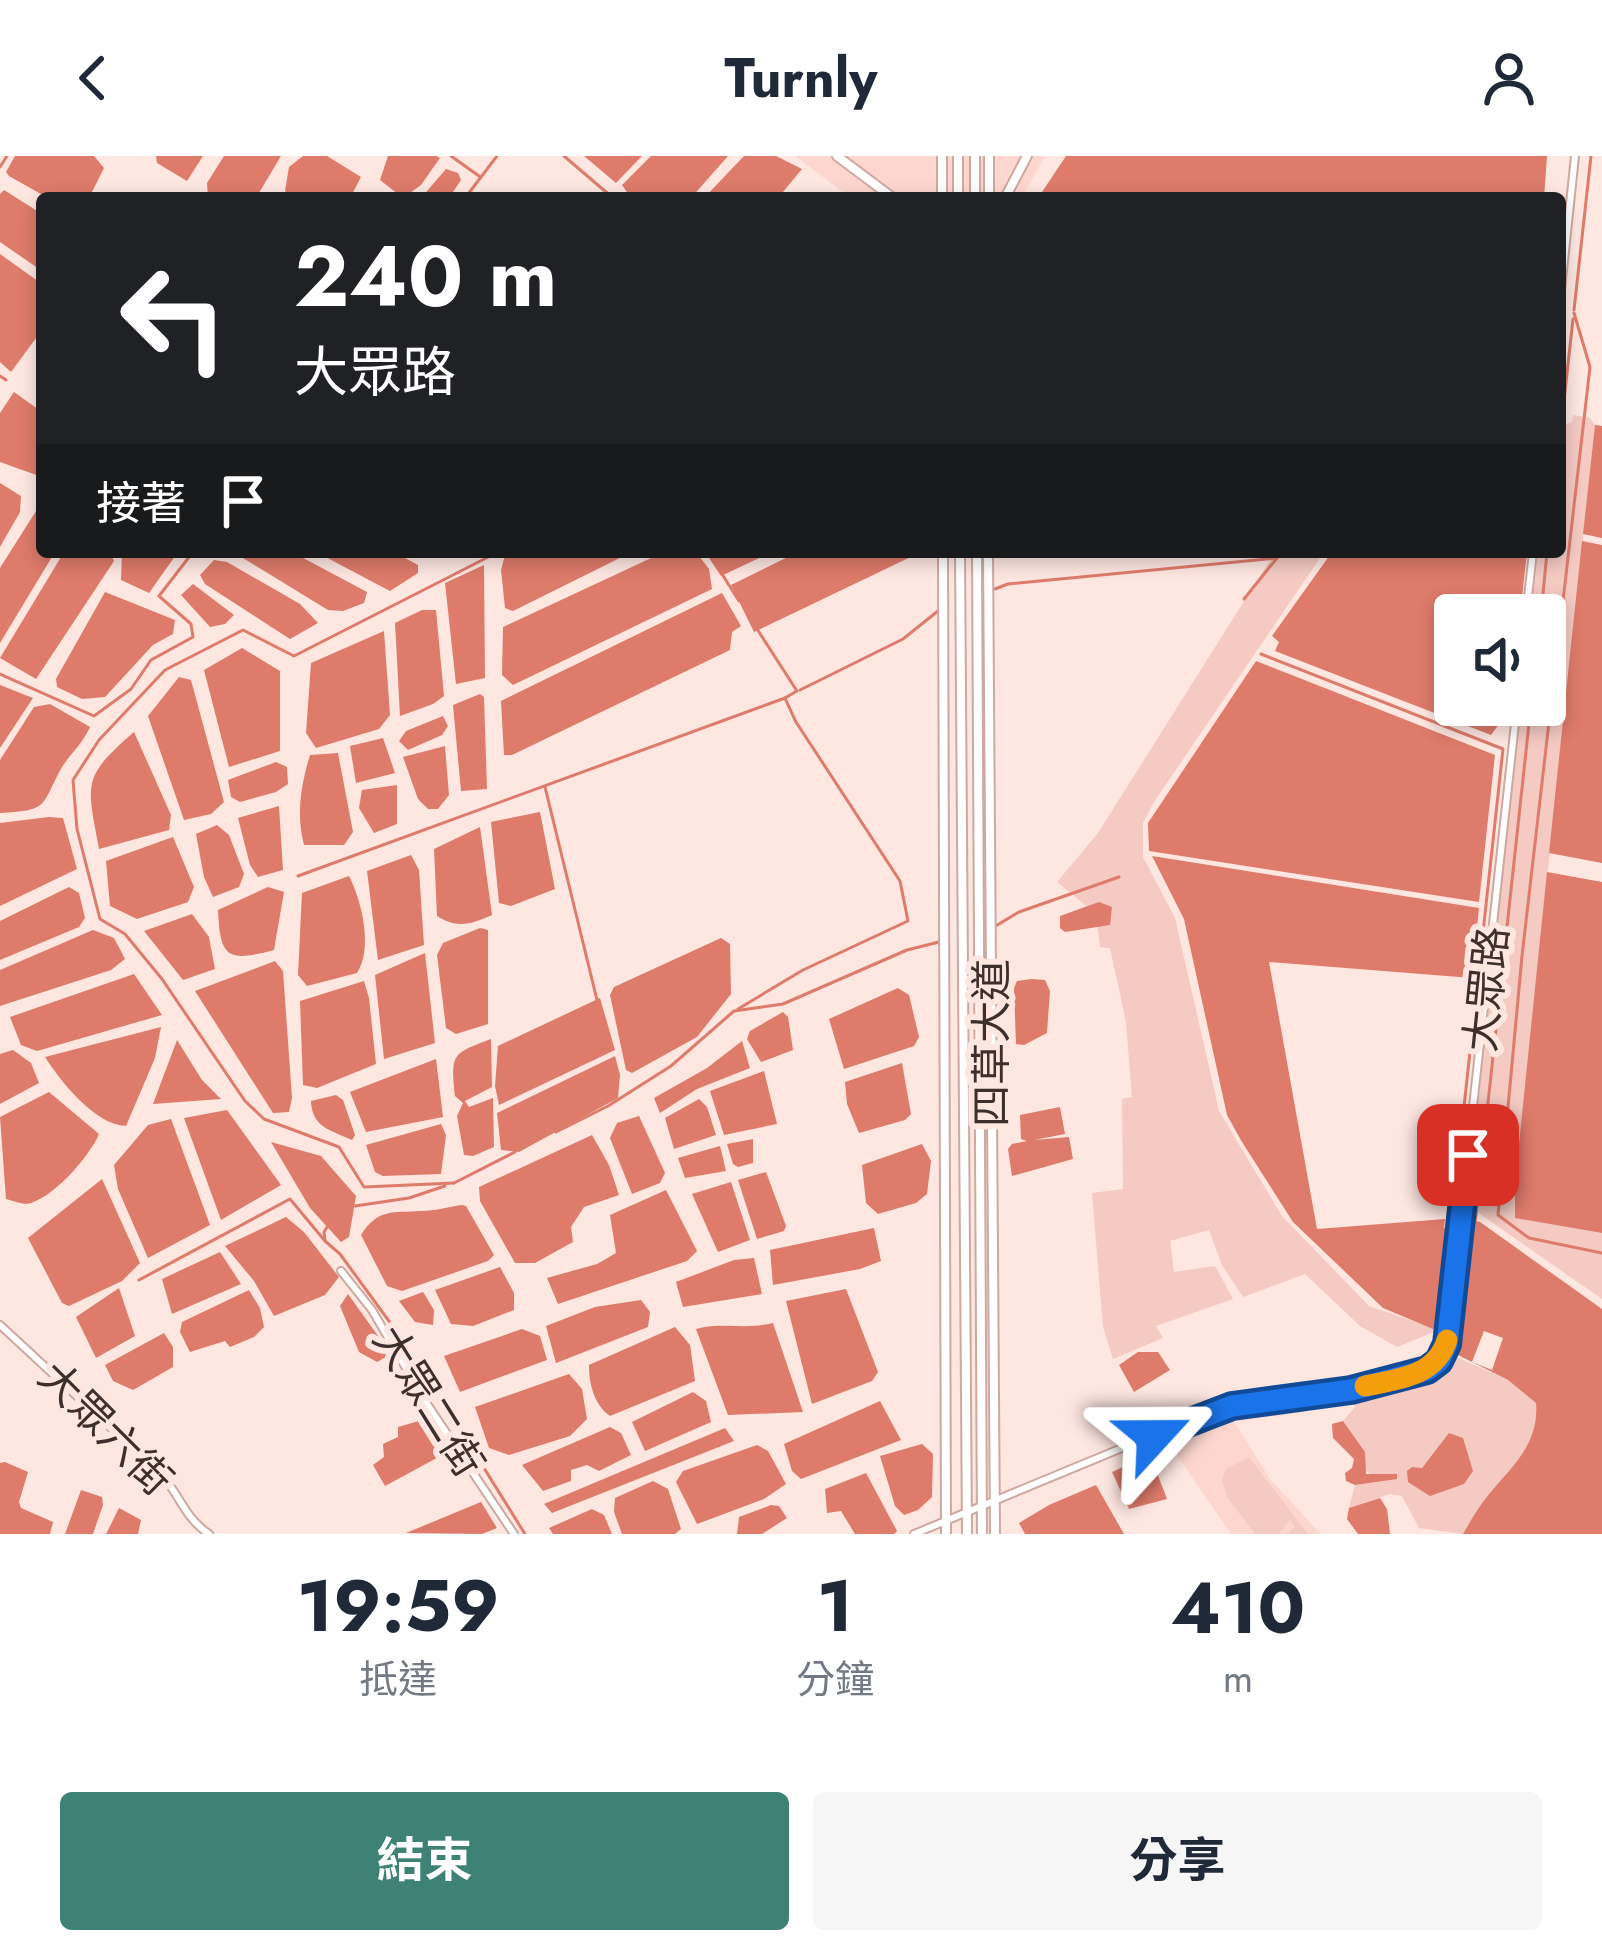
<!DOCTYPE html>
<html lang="zh-TW">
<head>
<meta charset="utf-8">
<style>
	:root { --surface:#fff; --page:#f6f6f7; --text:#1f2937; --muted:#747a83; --accent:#3e8276 }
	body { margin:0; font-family:Jost,"Noto Sans TC",sans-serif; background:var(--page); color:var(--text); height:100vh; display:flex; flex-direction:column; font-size:45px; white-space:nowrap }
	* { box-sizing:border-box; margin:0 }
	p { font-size:39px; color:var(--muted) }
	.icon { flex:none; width:66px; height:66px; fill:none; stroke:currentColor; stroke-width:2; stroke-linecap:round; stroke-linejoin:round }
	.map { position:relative; height:1378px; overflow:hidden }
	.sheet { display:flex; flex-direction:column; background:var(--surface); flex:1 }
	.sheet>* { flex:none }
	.hud { position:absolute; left:36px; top:36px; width:1530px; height:366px; border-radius:12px; box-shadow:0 6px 18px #0003; background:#202124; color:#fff; overflow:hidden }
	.buttons { position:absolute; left:1434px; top:438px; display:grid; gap:24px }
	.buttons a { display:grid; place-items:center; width:132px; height:132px; border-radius:12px; background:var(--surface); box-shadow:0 6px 18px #0003; font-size:60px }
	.pin { position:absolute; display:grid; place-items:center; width:102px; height:102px; color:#fff; margin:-51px; border-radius:24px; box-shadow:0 6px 18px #0006 }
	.me { position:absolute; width:132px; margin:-66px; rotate:66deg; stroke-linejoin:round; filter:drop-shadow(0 0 9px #0008) }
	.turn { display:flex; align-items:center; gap:42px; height:252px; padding:0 60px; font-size:54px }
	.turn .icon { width:156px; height:156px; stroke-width:2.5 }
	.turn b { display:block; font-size:84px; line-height:102px }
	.then { display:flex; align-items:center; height:114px; padding:0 60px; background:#0003; gap:24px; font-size:45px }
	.eta { display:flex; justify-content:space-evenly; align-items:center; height:204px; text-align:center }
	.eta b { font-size:72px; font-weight:700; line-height:84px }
	.button { display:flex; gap:24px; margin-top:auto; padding:24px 60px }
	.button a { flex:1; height:138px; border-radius:12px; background:var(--accent); color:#fff; font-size:48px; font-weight:700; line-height:138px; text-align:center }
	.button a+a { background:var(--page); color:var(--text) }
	header { display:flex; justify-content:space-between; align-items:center; height:156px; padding:0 60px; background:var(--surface); font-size:54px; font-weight:700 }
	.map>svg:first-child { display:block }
</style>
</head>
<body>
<header><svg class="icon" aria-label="back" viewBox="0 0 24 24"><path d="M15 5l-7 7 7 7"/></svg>Turnly<svg class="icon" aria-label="person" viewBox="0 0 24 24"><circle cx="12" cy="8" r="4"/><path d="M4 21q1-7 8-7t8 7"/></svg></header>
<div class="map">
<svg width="1602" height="1378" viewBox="0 0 1602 1378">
	<rect width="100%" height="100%" fill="#fee6e1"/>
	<g fill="#fdd7cf">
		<polygon points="795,0 1045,0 1022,42 851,42"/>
		<polygon points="1229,1257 1270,1323 1321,1378 1231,1378 1165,1282 1202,1263"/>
	</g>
	<g fill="#f4cac3" fill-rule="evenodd">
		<polygon points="1573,259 1590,262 1595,269 1515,1026 1515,1061 1602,1077 1602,1143 1467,1049 1521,549 1545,549 1545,459 1531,459 1538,396 1560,396 1560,271 1572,266"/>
		<polygon points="1275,396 1324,396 1154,646 1143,667 1143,701 1175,762 1219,955 1282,1060 1369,1150 1439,1174 1397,1191 1360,1170 1305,1118 1243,1141 1222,1109 1209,1074 1170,1085 1174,1116 1215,1110 1233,1143 1156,1170 1163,1182 1113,1203 1103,1171 1092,1037 1123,1033 1122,943 1132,941 1126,866 1110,792 1100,791 1096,758 1057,726 1098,677"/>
		<path d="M1454 1200 1508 1224 1536 1247C1539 1287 1514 1309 1489 1338 1479 1350 1471 1364 1463 1378L1419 1372 1402 1340 1390 1338 1349 1352 1355 1329 1397 1322 1396 1318 1372 1320 1363 1312 1365 1296 1343 1265 1355 1251 1353 1237 1438 1214 1452 1215ZM1430 1302 1464 1328 1437 1334 1412 1311 1421 1312Z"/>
		<polygon points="1300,1245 1304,1256 1237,1265 1234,1254"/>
		<polygon points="1249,1301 1308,1378 1286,1378 1295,1371 1290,1364 1279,1378 1255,1378 1227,1341 1222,1324 1226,1313"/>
	</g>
	<g fill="#de7b6b">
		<polygon points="15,0 94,0 104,12 89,42 48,42 9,20 6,16"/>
		<polygon points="156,0 203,0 187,25 157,7"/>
		<polygon points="224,0 281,0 256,42 208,42 207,27"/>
		<polygon points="303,0 327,0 361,21 350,42 293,42 285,35 289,11"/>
		<polygon points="388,0 436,0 440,2 421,29 403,42 380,24"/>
		<polygon points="584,0 642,0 616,27"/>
		<polygon points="651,0 728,0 691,42 631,42 622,29"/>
		<polygon points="744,0 776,0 802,13 778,42 704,42"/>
		<polygon points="1066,0 1547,0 1544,42 1038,42"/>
		<polygon points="446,13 458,17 461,24 449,42 421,42"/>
		<polygon points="4,34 42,58 42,115 0,86 0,38"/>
		<polygon points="0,98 42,128 42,174 11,216 0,206"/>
		<polygon points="14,236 42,256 42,321 0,306 0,257"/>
		<polygon points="1595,269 1602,270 1602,382 1583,378"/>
		<polygon points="0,327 21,340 20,356 0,391"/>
		<polygon points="42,354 42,396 55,396 0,487 0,412 36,355"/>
		<polygon points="1582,385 1602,389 1602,707 1549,697"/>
		<polygon points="64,396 110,396 114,405 36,523 0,502"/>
		<polygon points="122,396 178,396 149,437 121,424"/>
		<polygon points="233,396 292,396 367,436 364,447 343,455 328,454"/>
		<polygon points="316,396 394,396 418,409 418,417 390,435"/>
		<polygon points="510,396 632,396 513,455 505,452 501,414 505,399"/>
		<polygon points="664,396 696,396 709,413 712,433 513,529 502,519 503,471"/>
		<polygon points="705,396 772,396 721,420"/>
		<polygon points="798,396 921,396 754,476 731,429"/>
		<polygon points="1332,396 1527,396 1520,459 1455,459 1455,549 1510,549 1509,564 1500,567 1491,579 1275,495 1279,486 1272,480"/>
		<polygon points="214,404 227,406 300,448 318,467 290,483 205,428 200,419"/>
		<polygon points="484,409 485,522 456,528 445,427"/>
		<polygon points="193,428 234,459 225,468 210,471 181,439"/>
		<polygon points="105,436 175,464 173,478 153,489 105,541 82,543 57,531 56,523"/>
		<polygon points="722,437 741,470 732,476 730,494 512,599 504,599 501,545"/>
		<polygon points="422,454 436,454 444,540 433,548 400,560 395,467"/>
		<polygon points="384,475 390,559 379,573 316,592 306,577 311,507"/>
		<polygon points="242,492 280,515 280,595 229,611 204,514"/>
		<polygon points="1256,505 1495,599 1479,746 1149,695 1148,667"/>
		<polygon points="179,521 191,524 224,646 211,658 184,664 148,560"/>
		<polygon points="0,529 33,542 0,592"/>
		<polygon points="480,538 484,541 487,633 461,635 453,549"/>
		<path d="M50 548 90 571C83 587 71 597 62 611 40 651 50 654 0 657V604L34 551Z"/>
		<polygon points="443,560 448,570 442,579 408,594 399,585 406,575"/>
		<path d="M134 576 171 659 169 674 99 693C87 627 81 622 134 576Z"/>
		<polygon points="383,582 395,617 356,627 350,590"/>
		<polygon points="445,590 449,639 438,653 428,653 418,643 403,601"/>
		<path d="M338 597 353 676 344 689H304C296 658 301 629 310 599Z"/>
		<polygon points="276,606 287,611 288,628 276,636 240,646 231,641 228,624"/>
		<polygon points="397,629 397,668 374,677 359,652 362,634"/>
		<polygon points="279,650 283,714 258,721 250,709 238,662"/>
		<polygon points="540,656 555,733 511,750 499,747 491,666"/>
		<polygon points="49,661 63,662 77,713 0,750 0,667"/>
		<polygon points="217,669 229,679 244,718 239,731 213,741 204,721 196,678"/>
		<path d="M480 671 492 759C472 768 457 773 437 760L434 693Z"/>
		<polygon points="173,681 194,731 188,746 137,763 110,750 106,705"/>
		<polygon points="411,699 419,714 424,789 378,804 367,715"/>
		<polygon points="1152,700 1479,752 1472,822 1269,806 1317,1073 1445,1063 1444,1072 1453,1078 1445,1164 1433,1173 1383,1152 1293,1066 1242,986 1227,959 1184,763"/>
		<polygon points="1547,716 1602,726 1602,1077 1515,1062 1515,1026"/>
		<path d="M349 720C362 746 373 792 357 817L307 830 298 819 302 737Z"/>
		<polygon points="69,731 79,737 85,762 79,771 0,804 0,765"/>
		<path d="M268 731 284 736 274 794C228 806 220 803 218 754Z"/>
		<polygon points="1099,746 1112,751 1110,769 1065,776 1060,772 1060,760"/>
		<polygon points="192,758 209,781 215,813 183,824 144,775"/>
		<polygon points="480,772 488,774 488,868 456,878 446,872 437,799 443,787"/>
		<polygon points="93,774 114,782 125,803 111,814 0,850 0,814"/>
		<polygon points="721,782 730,788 731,838 697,881 632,917 626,914 610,839 614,831"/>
		<polygon points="425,797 435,887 384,903 375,819"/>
		<polygon points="275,805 283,815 292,942 289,956 273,957 195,835"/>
		<polygon points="134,818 162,859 37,895 21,889 10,861"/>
		<polygon points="1032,823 1045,824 1050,835 1047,877 1024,889 1016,888 1014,832 1017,825"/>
		<polygon points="364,825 369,842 376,908 317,932 303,929 300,845"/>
		<polygon points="898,832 909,839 919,881 914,890 844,913 829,863"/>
		<polygon points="600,842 615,894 499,949 495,930 498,890"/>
		<polygon points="783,856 788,861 793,894 761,906 747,883 750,875"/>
		<path d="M161 871 155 902 126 970C95 969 61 926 45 901Z"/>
		<path d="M491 883 492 931 465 945 469 951 493 942 494 991 473 1000 464 999 457 960 463 947 455 940C451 898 451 898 491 883Z"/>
		<polygon points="177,884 202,924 221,943 153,948"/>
		<polygon points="742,885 750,912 697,933 660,957 654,942 707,912"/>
		<polygon points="13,894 31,907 39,927 0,948 0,898"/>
		<polygon points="615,900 620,919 618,942 519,996 501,994 497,957"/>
		<polygon points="436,903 443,961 366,976 350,936"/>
		<polygon points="902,907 911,958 905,964 859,977 847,948 845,926"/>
		<polygon points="764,915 777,968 724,979 710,935"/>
		<path d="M49 936 99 978C90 1000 51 1045 26 1048 22 1048 10 1044 6 1043L0 961Z"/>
		<path d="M336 939 343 944 355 979 352 984C330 974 312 971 311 945Z"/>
		<polygon points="699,943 707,951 716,979 674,993 665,962"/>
		<polygon points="1060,951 1065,978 1034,984 1069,981 1073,1003 1012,1020 1008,993 1012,988 1027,985 1021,983 1020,959"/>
		<polygon points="227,954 281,1029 221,1064 184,962"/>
		<polygon points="639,960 665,1017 660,1027 632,1038 610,982 617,967"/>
		<polygon points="171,963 210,1069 148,1102 118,1033 114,1009 148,969"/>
		<polygon points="441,968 446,979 441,1018 383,1020 375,1016 366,989"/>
		<polygon points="592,979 609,1009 619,1039 584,1051 571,1071 573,1086 535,1107 515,1107 480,1045 479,1031"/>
		<polygon points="753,983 753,1007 738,1011 733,1008 727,988"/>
		<polygon points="271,986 321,1000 356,1040 349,1081 341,1086 310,1052"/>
		<polygon points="922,988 931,1005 927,1038 916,1047 878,1058 866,1047 862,1009"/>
		<polygon points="720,990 726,1015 685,1022 678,1002"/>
		<polygon points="766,1016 786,1070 784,1075 757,1083 738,1024"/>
		<polygon points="102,1023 140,1107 122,1125 69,1150 62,1147 28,1082"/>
		<polygon points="731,1026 750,1084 718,1096 692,1038"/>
		<polygon points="666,1034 697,1095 687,1105 558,1148 547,1122 597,1108 616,1097 610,1059"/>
		<path d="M462 1049 466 1050 494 1099 488 1105 402 1135 387 1130 361 1079C378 1052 393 1057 421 1055 435 1055 448 1051 462 1049Z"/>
		<polygon points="286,1061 304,1076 339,1121 325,1139 274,1160 254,1125 225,1090"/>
		<path d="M1471 1064 1480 1066 1602 1153V1378H1463C1471 1364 1479 1350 1489 1338 1514 1309 1539 1287 1536 1247L1508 1224 1452 1196Z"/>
		<polygon points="874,1072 881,1105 860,1113 773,1129 770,1094"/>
		<polygon points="220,1096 241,1128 172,1158 162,1123"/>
		<polygon points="754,1102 762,1138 683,1151 676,1126 734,1104"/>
		<polygon points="500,1111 514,1137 514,1154 473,1170 451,1168 435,1134"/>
		<polygon points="119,1132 135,1180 96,1202 76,1161"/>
		<polygon points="846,1133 878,1216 872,1225 812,1248 786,1145"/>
		<polygon points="249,1134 260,1152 264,1171 254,1181 230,1191 225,1185 190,1196 180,1176 182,1166"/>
		<polygon points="423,1136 434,1154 433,1169 415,1166 399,1145"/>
		<polygon points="348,1138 391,1198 377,1206 359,1196 340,1150"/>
		<polygon points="641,1144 650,1156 648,1171 556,1207 546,1170 595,1151"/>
		<path d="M773 1167 803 1256 728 1259 696 1173C722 1166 746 1174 773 1167Z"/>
		<path d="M675 1171 690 1189 695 1225 610 1260C594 1249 589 1228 589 1209Z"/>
		<polygon points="522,1173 540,1180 547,1204 460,1236 444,1200"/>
		<polygon points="164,1177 173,1191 173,1211 133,1234 113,1225 105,1209"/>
		<polygon points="1138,1196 1158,1196 1170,1214 1134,1236 1119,1209"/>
		<polygon points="569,1218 582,1233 587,1263 570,1280 509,1299 489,1292 475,1251"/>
		<polygon points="693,1236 706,1245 711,1266 645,1295 632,1266"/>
		<polygon points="880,1245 901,1284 801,1323 792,1315 784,1288"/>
		<polygon points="426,1263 446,1297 385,1330 373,1309 384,1301 383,1288 398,1281 398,1271"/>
		<polygon points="1343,1265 1365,1296 1366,1318 1397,1318 1397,1323 1355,1329 1346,1325 1345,1317 1352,1312 1354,1303 1333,1282 1332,1268"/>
		<polygon points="610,1271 621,1277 631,1299 599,1315 587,1309 571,1314 571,1325 543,1335 522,1309"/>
		<polygon points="725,1272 734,1285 552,1357 544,1348"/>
		<polygon points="1449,1277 1463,1282 1473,1315 1464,1328 1430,1340 1408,1326 1407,1315 1412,1311 1422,1312"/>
		<polygon points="922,1288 933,1298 932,1341 918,1354 904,1359 895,1350 880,1300"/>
		<polygon points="757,1289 768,1295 786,1328 764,1343 697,1368 676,1326 683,1315"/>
		<polygon points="1150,1299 1167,1343 1129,1353 1112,1316"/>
		<polygon points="5,1306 28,1316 19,1346 21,1352 53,1366 50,1378 0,1378 0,1307"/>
		<polygon points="866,1317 897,1375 894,1378 855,1378 841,1355 827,1357 825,1333"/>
		<polygon points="653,1325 668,1333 681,1373 675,1378 622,1378 614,1356 615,1342"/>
		<polygon points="1096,1329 1124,1378 1025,1378 1019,1367 1049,1349"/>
		<polygon points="81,1334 102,1341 103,1349 93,1378 65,1378"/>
		<polygon points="1380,1342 1387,1353 1390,1378 1358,1378 1347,1363 1349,1352"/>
		<polygon points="481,1346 497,1372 482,1378 406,1377"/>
		<polygon points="771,1349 779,1350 787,1362 762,1378 737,1378 739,1361"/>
		<polygon points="119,1352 141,1364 138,1378 106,1378"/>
		<polygon points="592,1353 604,1359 612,1378 553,1378 549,1372"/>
	</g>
	<polygon fill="#fee6e1" points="1484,1175 1503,1182 1492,1214 1472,1206"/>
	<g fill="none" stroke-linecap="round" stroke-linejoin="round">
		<g stroke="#de7b6b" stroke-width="3">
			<polyline points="451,0 479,20"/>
			<polyline points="564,0 613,42"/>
			<polyline points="0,11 7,0"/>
			<polyline points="465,42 497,0"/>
			<polyline points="1574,154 1591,0"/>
			<polyline points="1574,157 1590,211 1522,800 1498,1059 1529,1082 1602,1097"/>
			<polyline points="0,220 6,224"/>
			<polyline points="1560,281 1573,163"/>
			<polyline points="722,418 739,445"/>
			<polyline points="995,433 1008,428 1277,402"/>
			<polyline points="1244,443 1277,402 1276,396"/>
			<polyline points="1541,459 1547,396"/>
			<polyline points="1261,498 1503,593 1452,1061 1476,1059"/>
			<polyline points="0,518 94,560 131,533 151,504 193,481 191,468 159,440 193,396"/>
			<polyline points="800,534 903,483 938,455"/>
			<polyline points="545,631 597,844"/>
			<polyline points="298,720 785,542"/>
			<polyline points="994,771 1019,756 1119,721"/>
			<polyline points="738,853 803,814 908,765 900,725 796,566 785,542 797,535 757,473"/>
			<polyline points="556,976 608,950 671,910 734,855 783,848 907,794 939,786"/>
			<polyline points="454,1027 364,1031 339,991 264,963 245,945 162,823 125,778 100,763 77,673 73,624 99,584 165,514 243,474 294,500 498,396"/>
			<polyline points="454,1027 515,996"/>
			<polyline points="355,1050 409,1042 445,1030"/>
			<polyline points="1475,1067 1531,549"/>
			<polyline points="325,1085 324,1076 329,1068"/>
			<polyline points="139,1124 290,1043 325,1085 340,1098 413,1198 525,1378"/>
		</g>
		<g stroke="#cea8a1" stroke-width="10">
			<g id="minor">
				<polyline points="1560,143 1575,0"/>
				<polyline points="1526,459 1533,396"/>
				<polyline points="341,1115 372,1154 427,1248 514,1378"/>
				<path d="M0 1169 162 1319C180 1340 185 1362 209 1378"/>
				<polyline points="914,1378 1209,1256 1350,1233 1427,1214 1439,1205 1447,1188 1517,549"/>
			</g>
		</g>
		<g stroke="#cea8a1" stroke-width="12">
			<g id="tertiary">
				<polyline points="837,0 893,42"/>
				<polyline points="942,0 942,42"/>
				<polyline points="958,0 958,42"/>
				<polyline points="975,0 975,42"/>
				<polyline points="989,42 989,0"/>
				<polyline points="1005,42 1027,0"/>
				<polyline points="943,396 946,1378"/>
				<polyline points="960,396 967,1378"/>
				<polyline points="977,396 982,1378"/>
				<polyline points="988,396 995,1378"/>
			</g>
		</g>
		<use href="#minor" stroke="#fff" stroke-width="6"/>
		<use href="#tertiary" stroke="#fff" stroke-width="8"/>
	</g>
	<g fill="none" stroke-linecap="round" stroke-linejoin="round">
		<g stroke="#114b97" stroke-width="30">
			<polyline id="route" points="1154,1280 1232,1250 1351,1234 1427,1214 1439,1205 1447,1188 1468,999"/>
		</g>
		<use href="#route" stroke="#1a73e8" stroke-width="21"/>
		<path stroke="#f59e0b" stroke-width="21" d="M1365 1230C1399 1223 1436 1220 1447 1184"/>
	</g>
	<g text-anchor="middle" stroke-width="12" stroke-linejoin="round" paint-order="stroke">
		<g font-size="42" fill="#3e2f2c" stroke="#fee6e1">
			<text transform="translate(1486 833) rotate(-84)" y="15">大眾路</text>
			<text transform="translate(991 887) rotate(-90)" y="15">四草大道</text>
			<text transform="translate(429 1245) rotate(58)" y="15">大眾二街</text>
			<text transform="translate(106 1272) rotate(45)" y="15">大眾六街</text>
		</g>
	</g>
</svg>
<div class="buttons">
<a><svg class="icon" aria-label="sound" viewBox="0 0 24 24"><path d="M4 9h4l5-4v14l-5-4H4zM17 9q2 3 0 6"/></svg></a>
</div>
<div class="pin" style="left:1468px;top:999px;background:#d93025"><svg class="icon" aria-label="arrive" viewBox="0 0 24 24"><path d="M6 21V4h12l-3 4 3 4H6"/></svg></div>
<svg class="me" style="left:1154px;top:1280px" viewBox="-20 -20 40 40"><path d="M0-17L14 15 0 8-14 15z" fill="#1a73e8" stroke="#fff" stroke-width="4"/></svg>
<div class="hud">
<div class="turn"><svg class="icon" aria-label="left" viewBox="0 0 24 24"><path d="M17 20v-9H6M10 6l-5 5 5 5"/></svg><div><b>240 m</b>大眾路</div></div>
<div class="then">接著<svg class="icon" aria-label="arrive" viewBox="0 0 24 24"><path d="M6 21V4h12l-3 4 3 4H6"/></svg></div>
</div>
</div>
<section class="sheet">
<div class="eta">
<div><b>19:59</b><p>抵達</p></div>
<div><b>1</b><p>分鐘</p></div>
<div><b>410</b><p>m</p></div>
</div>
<div class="button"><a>結束</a><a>分享</a></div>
</section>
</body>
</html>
